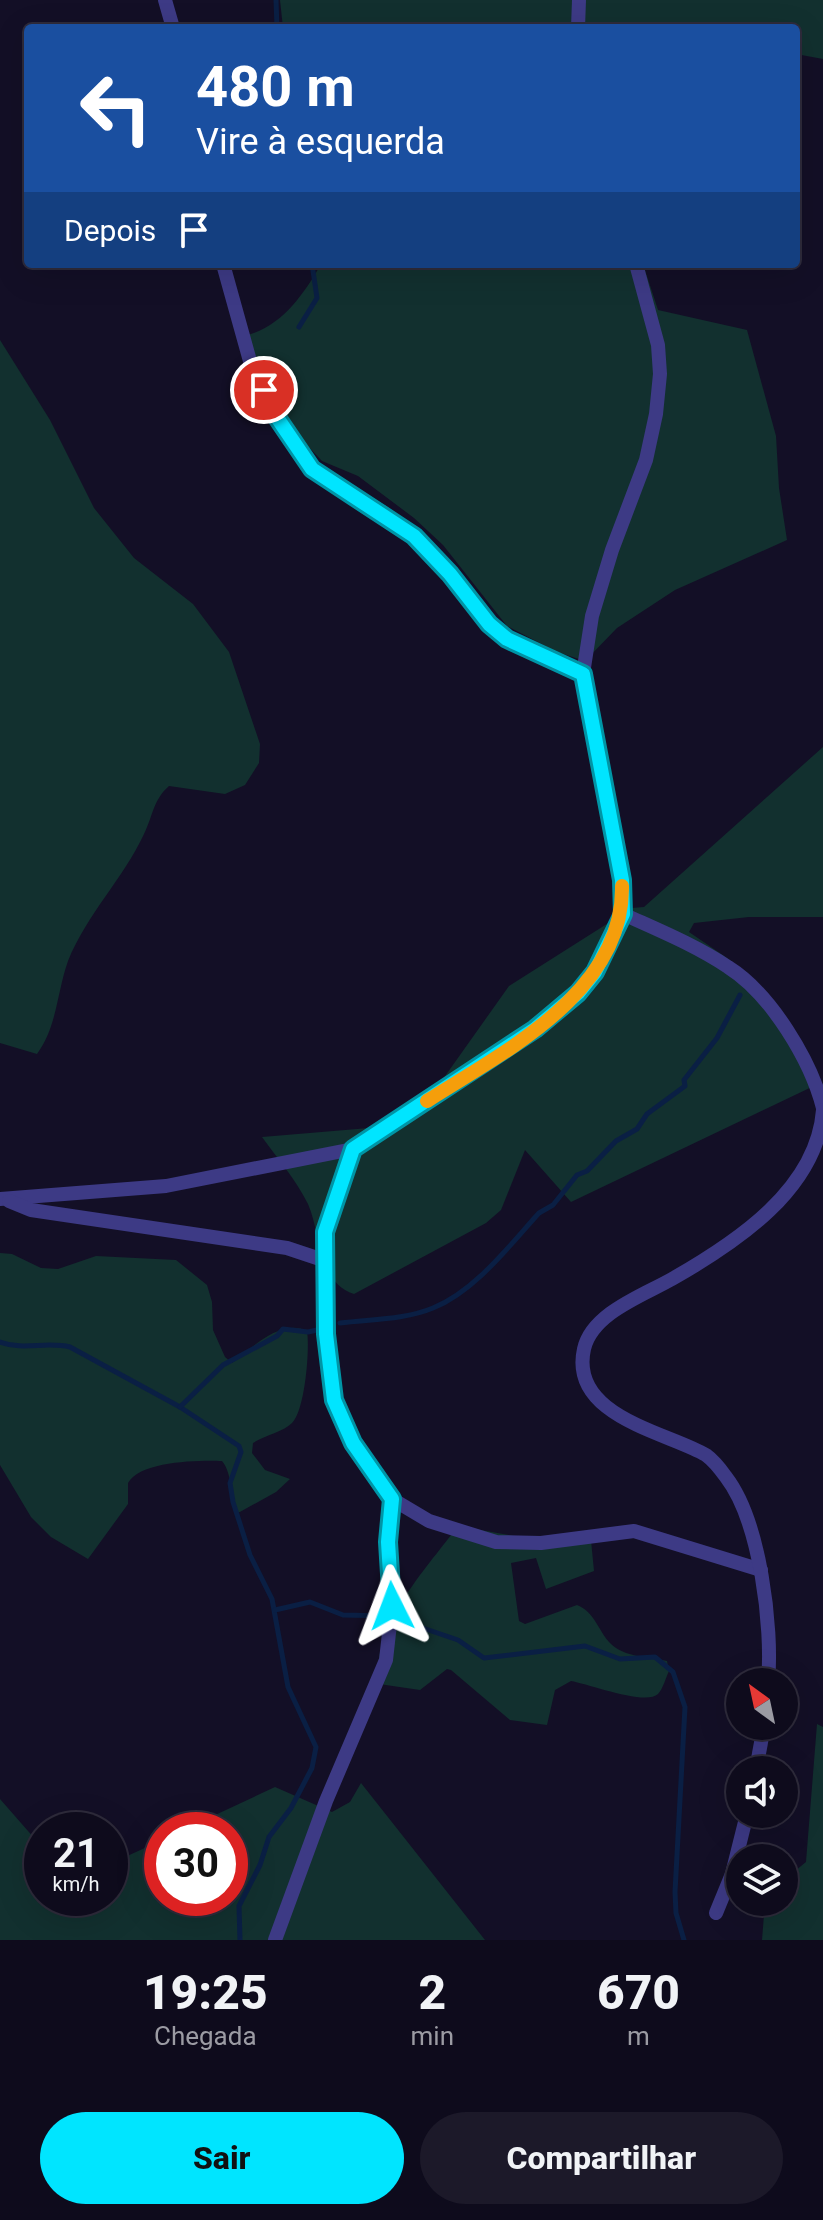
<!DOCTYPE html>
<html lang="pt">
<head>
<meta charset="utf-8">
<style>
	:root { --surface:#0e0b1c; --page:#1c1929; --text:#f1f3f6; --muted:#9b9ba3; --line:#2e2b3b; --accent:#00e5ff }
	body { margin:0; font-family:Roboto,sans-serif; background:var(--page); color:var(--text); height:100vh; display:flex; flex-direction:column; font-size:30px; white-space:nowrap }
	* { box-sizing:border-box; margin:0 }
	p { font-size:26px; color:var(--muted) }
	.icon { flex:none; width:44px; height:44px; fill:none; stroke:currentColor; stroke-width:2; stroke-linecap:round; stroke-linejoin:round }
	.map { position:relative; height:1940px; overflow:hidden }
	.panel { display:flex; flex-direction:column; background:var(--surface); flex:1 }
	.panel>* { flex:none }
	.top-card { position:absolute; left:24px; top:24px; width:776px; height:244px; border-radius:8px; box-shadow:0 8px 32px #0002,0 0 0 2px var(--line); background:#1a4fa0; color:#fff; overflow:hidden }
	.needle { width:52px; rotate:327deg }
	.controls { position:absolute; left:726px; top:1668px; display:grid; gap:16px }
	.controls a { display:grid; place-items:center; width:72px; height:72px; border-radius:50%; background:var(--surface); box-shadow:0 8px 32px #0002,0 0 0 2px var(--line); font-size:40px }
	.speed { position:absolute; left:24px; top:1812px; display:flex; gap:16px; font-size:40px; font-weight:700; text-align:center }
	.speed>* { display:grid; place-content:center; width:104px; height:104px; border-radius:50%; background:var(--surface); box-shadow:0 8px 32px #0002,0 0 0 2px var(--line); line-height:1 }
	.speed small { font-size:20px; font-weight:400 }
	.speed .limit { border:12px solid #d22; background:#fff; color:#111 }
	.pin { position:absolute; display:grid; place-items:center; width:68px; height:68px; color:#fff; margin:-34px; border:4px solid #fff; border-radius:50%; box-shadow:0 2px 8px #0007 }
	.me { position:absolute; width:88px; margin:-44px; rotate:357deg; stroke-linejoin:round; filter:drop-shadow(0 0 6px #0008) }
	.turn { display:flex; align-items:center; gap:28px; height:168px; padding:0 40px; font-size:36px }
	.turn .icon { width:104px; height:104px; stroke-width:2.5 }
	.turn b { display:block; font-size:56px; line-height:68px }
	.then { display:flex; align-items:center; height:76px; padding:0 40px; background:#0003; gap:16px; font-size:30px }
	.eta { display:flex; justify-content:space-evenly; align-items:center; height:136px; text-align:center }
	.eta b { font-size:48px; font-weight:800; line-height:56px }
	.action { display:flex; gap:16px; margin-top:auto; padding:16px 40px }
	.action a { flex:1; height:92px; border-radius:48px; background:var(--accent); color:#111; font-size:32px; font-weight:800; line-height:92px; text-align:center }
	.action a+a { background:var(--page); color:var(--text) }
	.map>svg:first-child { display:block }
</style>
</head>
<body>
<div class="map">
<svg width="823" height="1940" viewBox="0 0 823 1940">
	<rect width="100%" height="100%" fill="#130f26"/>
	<g fill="#12302f">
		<polygon points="280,0 823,0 823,59 796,54 796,28 283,28"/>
		<path d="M321 264H643L658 310 747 330 776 436 779 488 787 540 675 590 617 628 585 661 557 652 507 626 443 545 414 518 358 476 322 461 303 441 273 394 244 336C280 328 303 296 321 264Z"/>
		<path d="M0 340 50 420 94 508 134 558 193 604 229 652 260 744 259 763 245 785 225 794 169 786C153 800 153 816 144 834 123 879 87 914 68 961 57 992 57 1027 37 1054L0 1043Z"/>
		<path d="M823 747V917H749L694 923 689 932 730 960 744 974 818 1084 571 1202 525 1150 501 1210 486 1223 354 1294C317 1282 321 1233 308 1204 296 1180 278 1159 262 1137L381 1127 443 1079 509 986 632 908 644 907Z"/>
		<path d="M0 1253 12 1254 41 1268 58 1269 96 1256 176 1260 207 1285 212 1302 213 1330 225 1357 232 1363C252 1348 281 1318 307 1331 310 1348 305 1411 292 1423 283 1432 265 1435 253 1443L252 1453 265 1470 290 1479 276 1492 238 1513C228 1496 234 1476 222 1461 199 1460 140 1461 128 1483V1504L88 1559 51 1537 31 1517 0 1465Z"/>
		<path d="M458 1526 531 1539 590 1530 594 1571 546 1589 536 1558 511 1563 519 1621 525 1624 577 1605C595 1612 598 1631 611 1644 624 1657 649 1657 667 1661L669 1671C666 1677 663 1689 658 1694 646 1706 589 1684 571 1681L555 1690 547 1725 510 1720 451 1670 447 1669 420 1690 379 1684C370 1627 426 1569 458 1526Z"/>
		<polygon points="817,1724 823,1727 823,1940 762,1940 765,1902 784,1902 784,1880 806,1862"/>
		<polygon points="361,1783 485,1940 0,1940 0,1799 42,1847 42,1898 110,1898 110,1864 162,1840 162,1898 230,1898 230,1830 183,1830 275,1787 332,1812 350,1802"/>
	</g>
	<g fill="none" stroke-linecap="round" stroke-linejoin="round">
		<g stroke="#0a1f44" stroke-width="5">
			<polyline points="276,0 277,28"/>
			<polyline points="299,327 317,298 312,264"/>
			<path d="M340 1323C371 1319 404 1320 433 1308 475 1291 509 1246 539 1213L553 1205 577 1175 587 1171 616 1141 637 1129 647 1114 685 1086 684 1080 717 1038 740 995"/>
			<path d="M0 1342C24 1351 46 1341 70 1347L180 1407 239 1446 241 1452 230 1483 233 1502 250 1555 272 1599 288 1687 316 1747 312 1768 291 1808 269 1837 260 1865 239 1906 240 1940"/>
			<polyline points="180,1407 223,1365 277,1336 283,1329 308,1332 326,1328"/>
			<polyline points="275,1610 310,1602 343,1615 388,1616"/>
			<polyline points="408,1623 458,1640 484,1658 585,1646 620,1659 655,1657 673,1672 685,1707 675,1892 676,1913 684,1940"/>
		</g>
		<g stroke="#3d3a85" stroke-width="14">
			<polyline points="165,0 173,28"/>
			<polyline points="578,28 579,0"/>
			<polyline points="223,264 250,361 278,419 312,469 384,513 414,536 450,574 489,624 507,639 583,674"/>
			<path d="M623 914C658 930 695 945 728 967 771 994 811 1061 823 1108"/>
			<polyline points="353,1149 325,1232 328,1359 334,1400 353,1443 392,1499 429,1521 496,1542 541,1543 634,1531 761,1570"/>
			<polyline points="0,1199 166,1186 353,1149 535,1029 578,993 595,972 623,914 622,880 583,674 592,616 612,550 646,460 656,414 660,374 658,345 636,264"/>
			<polyline points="9,1201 31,1210 287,1248 326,1261"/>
			<path d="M768 1682C773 1627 760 1521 726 1477 721 1470 713 1460 706 1455 666 1432 569 1416 584 1349 592 1313 644 1295 672 1279 737 1242 817 1189 823 1110"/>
			<polyline points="756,1770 764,1726"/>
			<polyline points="716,1913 732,1874 747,1814"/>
			<polyline points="275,1940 326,1801 386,1660 392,1606 388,1542 392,1499"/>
		</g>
	</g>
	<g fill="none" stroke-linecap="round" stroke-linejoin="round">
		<g stroke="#0095a6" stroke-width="20">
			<polyline id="route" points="264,390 278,419 312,469 414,536 450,574 489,624 507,639 583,674 622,880 623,914 595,972 578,993 535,1029 353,1149 325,1232 326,1334 334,1400 353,1443 392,1499 388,1542 392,1606"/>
		</g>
		<use href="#route" stroke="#00e5ff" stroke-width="14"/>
		<path stroke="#f59e0b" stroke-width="14" d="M427 1101C505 1051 624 992 622 886"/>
	</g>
</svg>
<div class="controls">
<a><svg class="needle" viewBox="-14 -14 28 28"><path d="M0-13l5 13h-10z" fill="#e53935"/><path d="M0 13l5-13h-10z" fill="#9b9ba3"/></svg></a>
<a><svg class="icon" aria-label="sound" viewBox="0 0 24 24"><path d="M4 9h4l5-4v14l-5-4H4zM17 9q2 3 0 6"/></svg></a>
<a><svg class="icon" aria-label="layers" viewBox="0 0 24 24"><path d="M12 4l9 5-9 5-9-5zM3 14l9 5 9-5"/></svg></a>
</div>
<div class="speed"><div>21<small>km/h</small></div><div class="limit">30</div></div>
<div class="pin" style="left:264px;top:390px;background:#d93025"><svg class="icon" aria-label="arrive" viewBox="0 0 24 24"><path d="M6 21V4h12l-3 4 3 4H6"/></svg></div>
<svg class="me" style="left:392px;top:1606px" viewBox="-20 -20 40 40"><path d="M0-17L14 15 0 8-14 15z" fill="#00e5ff" stroke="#fff" stroke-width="4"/></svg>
<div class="top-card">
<div class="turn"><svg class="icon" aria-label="left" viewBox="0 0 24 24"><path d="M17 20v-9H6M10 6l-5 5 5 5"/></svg><div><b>480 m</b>Vire à esquerda</div></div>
<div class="then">Depois<svg class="icon" aria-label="arrive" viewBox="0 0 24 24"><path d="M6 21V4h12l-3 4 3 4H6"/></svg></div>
</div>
</div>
<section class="panel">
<div class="eta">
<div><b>19:25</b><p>Chegada</p></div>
<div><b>2</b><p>min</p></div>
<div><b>670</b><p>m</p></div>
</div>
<div class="action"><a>Sair</a><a>Compartilhar</a></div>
</section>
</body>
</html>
